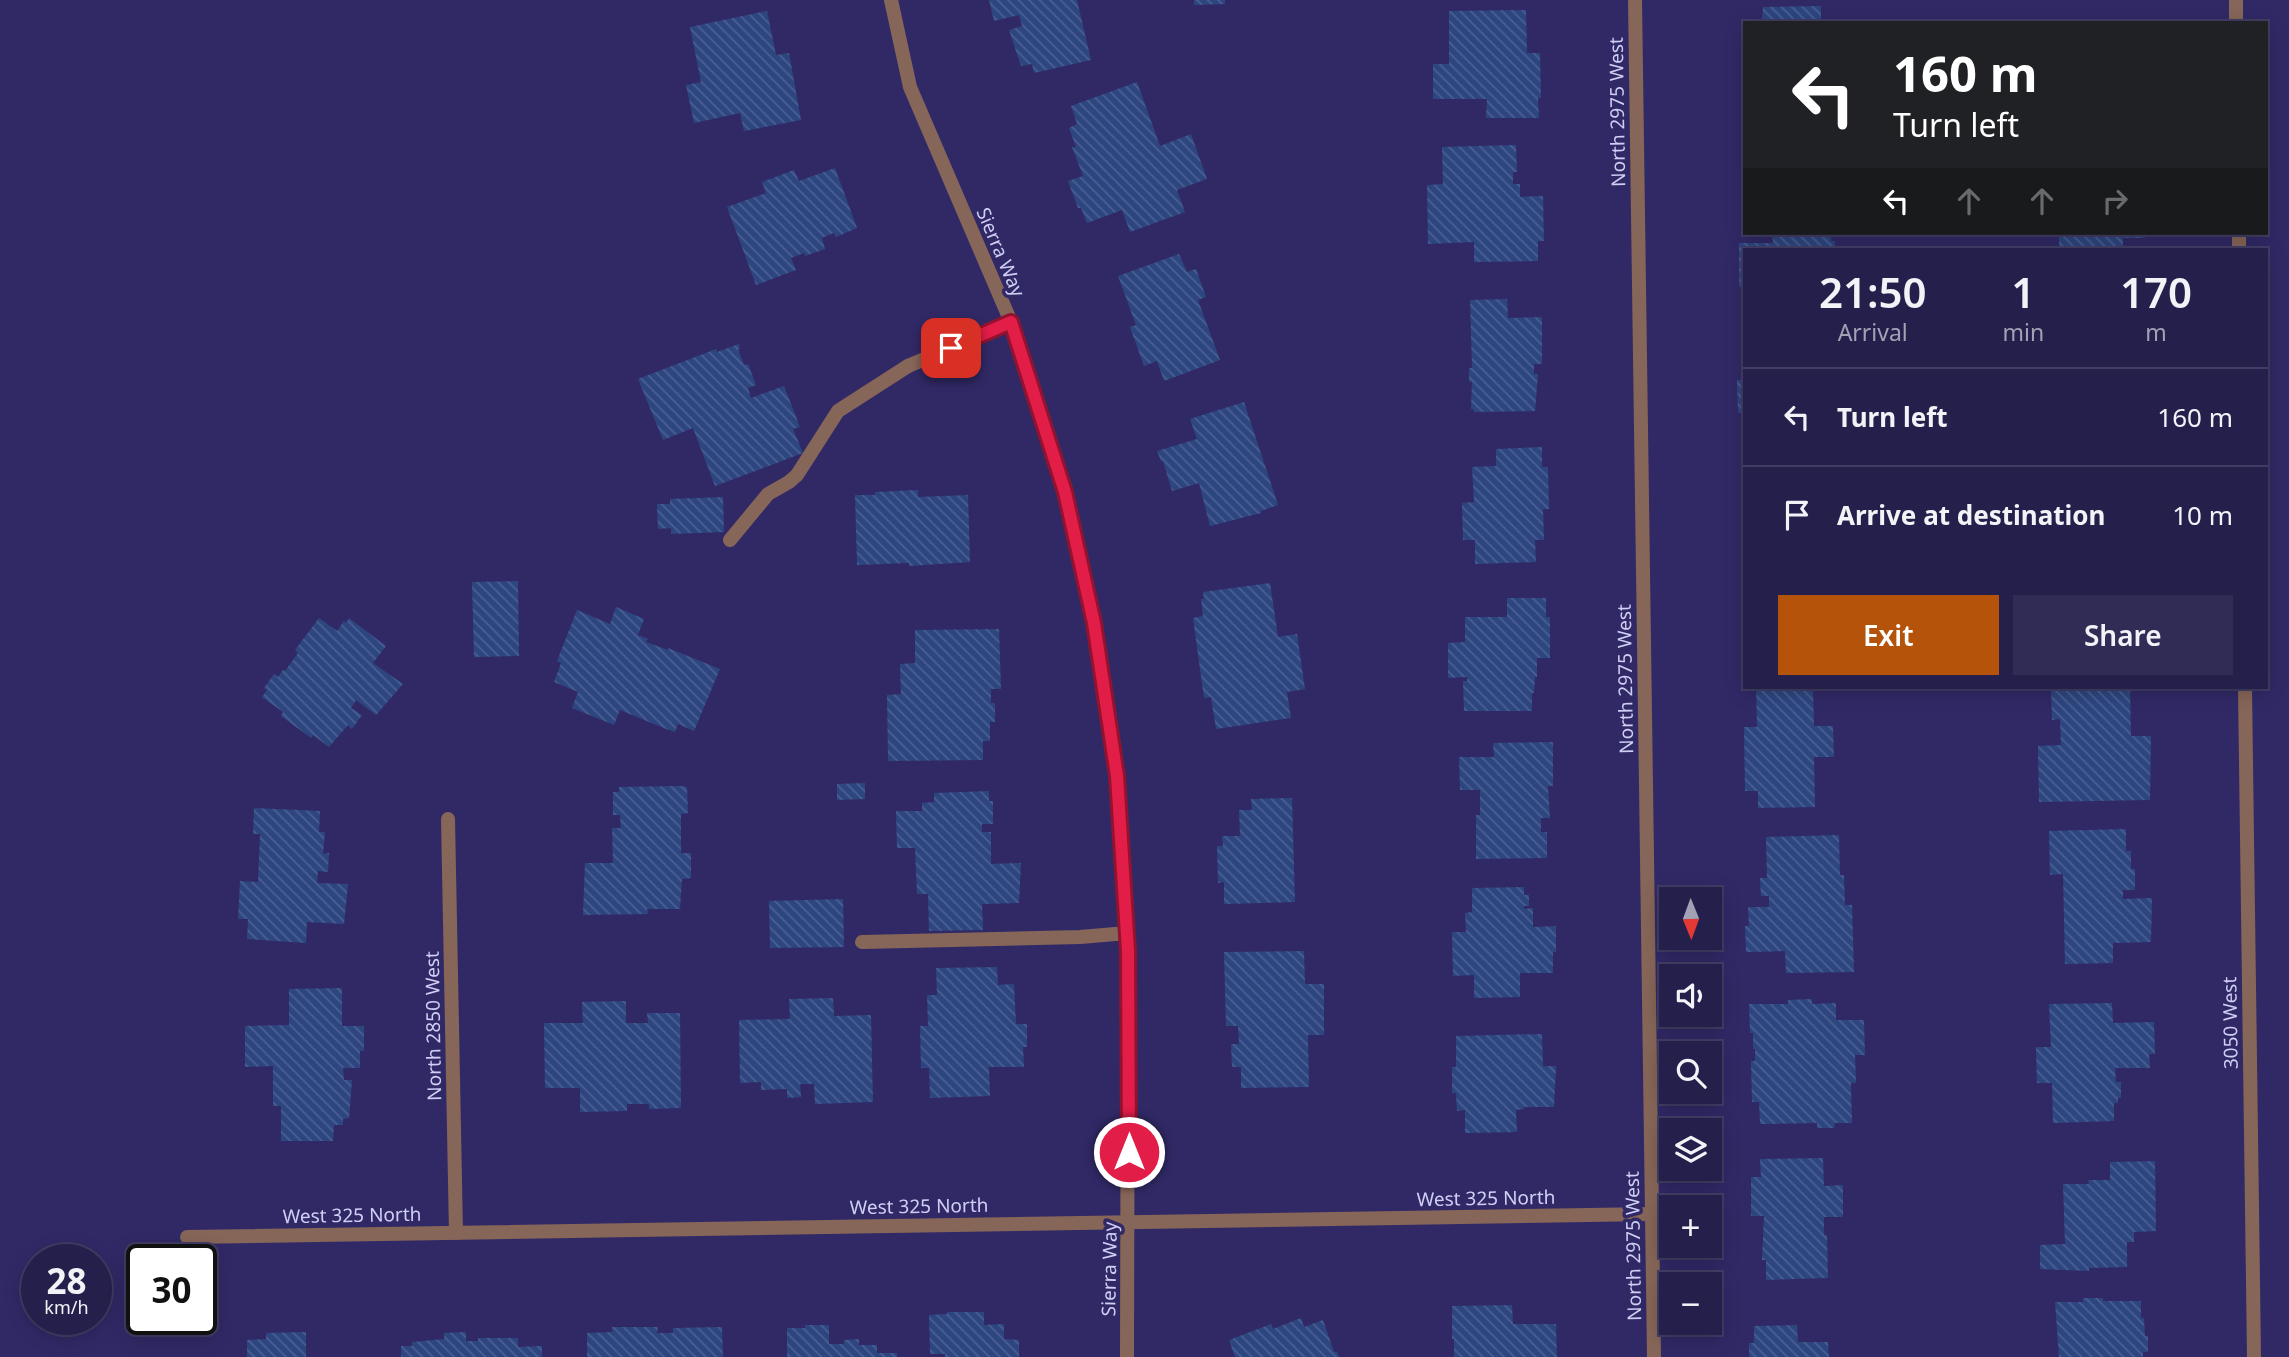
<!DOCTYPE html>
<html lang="en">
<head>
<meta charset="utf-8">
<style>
	:root { --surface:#251f4c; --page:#312c56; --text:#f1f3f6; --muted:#a3a2b5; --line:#423d64; --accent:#b45309 }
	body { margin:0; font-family:"Noto Sans",sans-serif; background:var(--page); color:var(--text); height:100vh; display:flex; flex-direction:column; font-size:26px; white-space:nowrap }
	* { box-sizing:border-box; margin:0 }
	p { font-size:23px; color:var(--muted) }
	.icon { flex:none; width:38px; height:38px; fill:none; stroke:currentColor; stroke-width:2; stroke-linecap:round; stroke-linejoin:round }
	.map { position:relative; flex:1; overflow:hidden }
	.details { position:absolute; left:1743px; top:248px; width:525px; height:441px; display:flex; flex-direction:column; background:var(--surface); border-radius:0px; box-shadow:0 4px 18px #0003,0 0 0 2px var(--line) }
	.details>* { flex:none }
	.guide { position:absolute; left:1743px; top:21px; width:525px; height:214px; border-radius:0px; box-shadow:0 4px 18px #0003,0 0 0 2px var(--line); background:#202124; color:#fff; overflow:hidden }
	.needle { width:46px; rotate:179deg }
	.fabs { position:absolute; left:1659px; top:887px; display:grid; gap:14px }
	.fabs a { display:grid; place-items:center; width:63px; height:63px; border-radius:0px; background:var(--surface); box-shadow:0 4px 18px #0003,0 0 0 2px var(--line); font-size:35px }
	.speed { position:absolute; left:21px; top:1244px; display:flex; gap:14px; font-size:35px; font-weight:700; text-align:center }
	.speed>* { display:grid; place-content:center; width:91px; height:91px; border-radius:50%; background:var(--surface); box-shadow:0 4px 18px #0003,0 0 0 2px var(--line); line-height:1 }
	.speed small { font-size:18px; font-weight:400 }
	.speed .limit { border:4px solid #111; border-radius:10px; background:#fff; color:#111 }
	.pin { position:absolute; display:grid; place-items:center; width:60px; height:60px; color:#fff; margin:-30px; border-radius:14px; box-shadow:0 4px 10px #0006 }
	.me { position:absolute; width:77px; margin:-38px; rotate:0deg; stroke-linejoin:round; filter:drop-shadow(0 0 5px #0008) }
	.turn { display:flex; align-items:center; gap:24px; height:147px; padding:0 35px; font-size:32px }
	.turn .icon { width:91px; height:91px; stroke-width:2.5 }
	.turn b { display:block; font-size:49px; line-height:60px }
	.lanes { display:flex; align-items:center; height:66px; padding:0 35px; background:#0003; justify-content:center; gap:35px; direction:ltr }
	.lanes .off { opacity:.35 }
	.eta { display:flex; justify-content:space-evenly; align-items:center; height:119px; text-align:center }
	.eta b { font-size:42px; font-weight:600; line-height:49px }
	.cta { display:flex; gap:14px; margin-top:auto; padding:14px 35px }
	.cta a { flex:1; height:80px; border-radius:0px; background:var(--accent); color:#fff; font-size:28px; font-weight:600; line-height:80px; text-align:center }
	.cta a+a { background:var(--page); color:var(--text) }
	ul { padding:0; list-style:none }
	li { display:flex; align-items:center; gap:21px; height:98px; padding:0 35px; border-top:2px solid var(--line) }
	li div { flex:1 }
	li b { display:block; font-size:26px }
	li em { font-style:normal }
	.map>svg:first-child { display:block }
</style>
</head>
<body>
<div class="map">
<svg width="2289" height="1357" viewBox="0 0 2289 1357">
	<defs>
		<pattern id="building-back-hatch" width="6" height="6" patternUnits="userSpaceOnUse" patternTransform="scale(1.75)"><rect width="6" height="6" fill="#2d4680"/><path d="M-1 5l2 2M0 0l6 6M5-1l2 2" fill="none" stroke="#4a6093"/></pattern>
	</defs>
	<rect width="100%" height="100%" fill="#312966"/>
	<g fill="url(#building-back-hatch)">
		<polygon points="989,0 1077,0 1091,60 1034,73 1032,64 1021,66 1009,30 1022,26 1019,15 994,21"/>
		<polygon points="1194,0 1225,0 1225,4 1194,5"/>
		<polygon points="1821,6 1821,23 1762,23 1763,7"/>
		<polygon points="1526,10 1527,53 1540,53 1541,98 1538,98 1539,118 1486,118 1487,99 1433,99 1433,64 1449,64 1449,11"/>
		<polygon points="767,11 776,55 789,53 801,120 744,131 740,113 694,123 686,85 701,82 690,27"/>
		<polygon points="1137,82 1160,146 1191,134 1207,179 1177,190 1185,212 1130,232 1122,210 1087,223 1081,208 1078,208 1068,181 1083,176 1072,147 1076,147 1069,128 1077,124 1071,106"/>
		<polygon points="1516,145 1517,172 1513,172 1513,184 1520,184 1520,197 1543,196 1544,241 1538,241 1538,261 1474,262 1474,242 1428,244 1427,185 1443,184 1442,147"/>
		<polygon points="835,168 857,228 836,237 834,233 822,238 825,249 805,256 804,253 791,258 796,270 756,285 727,207 766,193 762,182 794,170 799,181"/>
		<polygon points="1772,233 1831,233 1831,241 1835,241 1835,250 1745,250 1745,287 1739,287 1739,243 1773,243"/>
		<polygon points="2062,233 2145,233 2145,238 2123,238 2123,250 2059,250 2059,237 2062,237"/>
		<polygon points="1179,254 1187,272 1196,269 1206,297 1198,300 1220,360 1164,381 1157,361 1144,366 1130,327 1136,325 1118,276"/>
		<polygon points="1507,299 1508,318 1542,317 1542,364 1534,364 1534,374 1538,374 1535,411 1474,412 1473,409 1471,409 1472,382 1469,382 1469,368 1472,368 1470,300"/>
		<polygon points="739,344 740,349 738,349 744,365 748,364 756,385 748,388 751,398 784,386 800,427 793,429 803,453 715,486 693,428 663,440 638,379 716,349 717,352"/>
		<polygon points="1741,364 1745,364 1745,413 1738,413 1737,380 1741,380"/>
		<polygon points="1244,402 1278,505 1261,511 1261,513 1210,526 1199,483 1172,491 1163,461 1161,461 1157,451 1197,439 1190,419"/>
		<polygon points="1542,447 1542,467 1548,467 1549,509 1543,509 1544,540 1535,540 1536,562 1475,564 1475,540 1463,540 1462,503 1474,502 1472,467 1496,466 1496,449"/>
		<polygon points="918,490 918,497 968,495 970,562 909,566 909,563 857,565 855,495 875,495 875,492"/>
		<polygon points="723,497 724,532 671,534 671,528 658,529 657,504 670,504 670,499"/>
		<polygon points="518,581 519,656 474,657 472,582"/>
		<polygon points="1270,583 1278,637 1297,634 1305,689 1287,692 1291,718 1216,729 1211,697 1204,698 1193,618 1203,616 1201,599 1204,599 1203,592"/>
		<polygon points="1507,598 1546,598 1546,617 1550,617 1550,658 1537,658 1537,677 1535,677 1534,693 1532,693 1532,711 1464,711 1463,681 1467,681 1467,677 1448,678 1448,643 1465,642 1465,617 1507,617"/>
		<polygon points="616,607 644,619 638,635 648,639 646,642 668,650 668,648 720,669 694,731 678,724 675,732 666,729 620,710 614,725 572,708 578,692 554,682 561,663 557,661 577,610 610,624"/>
		<polygon points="319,618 337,631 344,621 346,623 349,618 386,646 373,663 403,684 376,715 356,700 351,708 362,715 352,729 348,725 329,747 313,735 311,738 281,716 283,712 262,697 267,690 264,688 274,674 278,677 283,670 285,671 298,653 295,650"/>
		<polygon points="999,629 1001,689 991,689 991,703 995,703 995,722 990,722 990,741 983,741 983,760 888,761 887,695 901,694 900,664 915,663 915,630"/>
		<polygon points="1756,688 1813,688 1814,726 1833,726 1834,757 1814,757 1815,807 1758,808 1758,791 1745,791 1744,727 1757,727"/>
		<polygon points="2051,688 2130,689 2131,736 2151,736 2150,800 2039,802 2038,746 2061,745 2060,719 2052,720"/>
		<polygon points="1553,742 1553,786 1548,786 1550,818 1541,818 1541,832 1547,832 1547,858 1476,859 1476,815 1480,815 1480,790 1460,790 1459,757 1494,757 1493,743"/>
		<polygon points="865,783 865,799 837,800 837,784"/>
		<polygon points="682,786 687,787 688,813 681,814 681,853 691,853 691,878 682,879 680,909 647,909 648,914 583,915 585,863 613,863 612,828 621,828 620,815 613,815 613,792 619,792 619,787"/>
		<polygon points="989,791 989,801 993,801 993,824 982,824 982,832 991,832 991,864 1021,863 1019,903 982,904 983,930 929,931 928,894 917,894 915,848 897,848 896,811 922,811 922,803 934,802 934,793"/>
		<polygon points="1292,798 1295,902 1224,904 1224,882 1218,883 1217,846 1223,846 1222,836 1240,836 1239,810 1252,810 1251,799"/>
		<polygon points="254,808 320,811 319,832 325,832 323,854 329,853 328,872 318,871 317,883 348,884 344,924 307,922 306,943 247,939 248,919 238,919 240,881 258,882 260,834 253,834"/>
		<polygon points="2126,829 2126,851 2131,851 2131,869 2135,869 2135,890 2123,890 2123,899 2152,898 2151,942 2113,943 2113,963 2065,964 2063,874 2050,875 2049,831"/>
		<polygon points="1839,835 1840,875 1844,875 1845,905 1852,905 1854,972 1786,973 1785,951 1746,952 1745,926 1749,926 1748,907 1769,907 1769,896 1761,896 1760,878 1767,878 1766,837"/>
		<polygon points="1524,887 1524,895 1529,895 1529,906 1524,906 1524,909 1533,908 1533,927 1556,926 1556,952 1553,952 1553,973 1520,973 1520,997 1474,998 1474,975 1453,976 1452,932 1466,932 1465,913 1472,912 1472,888"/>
		<polygon points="843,899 844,947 770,948 769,901"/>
		<polygon points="1304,951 1305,984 1324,984 1324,1035 1308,1035 1309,1087 1241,1088 1241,1067 1232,1067 1231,1044 1239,1044 1238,1026 1226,1026 1224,952"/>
		<polygon points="997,967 998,985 1014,984 1016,1024 1027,1024 1027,1047 1023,1047 1024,1067 989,1067 990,1096 930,1098 929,1068 921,1068 920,1026 928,1026 927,995 937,995 936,968"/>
		<polygon points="342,988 342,1026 364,1026 364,1051 360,1051 360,1068 343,1068 344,1080 352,1080 349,1118 343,1119 343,1125 334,1125 333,1141 281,1141 281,1106 273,1106 273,1066 245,1067 245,1026 289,1025 289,989"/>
		<polygon points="833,998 834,1016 871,1015 873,1102 815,1104 814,1084 800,1084 801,1097 787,1098 787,1089 761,1090 761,1082 740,1083 739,1020 790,1019 789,999"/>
		<polygon points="1812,999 1812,1004 1836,1003 1836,1020 1864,1020 1865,1055 1855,1055 1856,1083 1851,1083 1852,1123 1835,1123 1834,1128 1817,1128 1817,1123 1760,1124 1759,1102 1752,1102 1751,1061 1755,1061 1755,1049 1753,1049 1753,1033 1750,1033 1749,1004 1788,1004 1788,1000"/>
		<polygon points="626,1001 626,1023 648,1023 647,1013 680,1013 681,1108 649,1109 649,1104 627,1104 627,1111 580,1112 580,1088 545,1088 544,1023 583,1023 582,1002"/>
		<polygon points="2112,1003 2113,1023 2154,1022 2155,1054 2149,1054 2150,1068 2115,1068 2116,1082 2121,1082 2121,1098 2118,1098 2118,1103 2114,1103 2114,1121 2053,1123 2052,1083 2037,1083 2036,1047 2051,1047 2049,1004"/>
		<polygon points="1542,1034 1543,1066 1556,1066 1554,1107 1524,1107 1524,1109 1516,1110 1517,1132 1465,1133 1465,1110 1457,1111 1456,1093 1452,1093 1452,1067 1456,1067 1456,1036"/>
		<polygon points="1823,1158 1824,1186 1843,1185 1843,1217 1824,1217 1824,1235 1827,1235 1828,1278 1766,1280 1766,1260 1762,1260 1764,1216 1751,1216 1751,1177 1761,1177 1760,1159"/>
		<polygon points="2155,1161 2156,1231 2134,1232 2134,1242 2127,1242 2127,1267 2089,1268 2089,1271 2040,1269 2040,1245 2065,1244 2063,1184 2089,1184 2088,1180 2110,1180 2110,1162"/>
		<polygon points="2083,1298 2103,1298 2103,1301 2141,1301 2141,1318 2144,1318 2145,1336 2148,1336 2148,1352 2143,1352 2143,1357 2059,1357 2055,1302 2083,1302"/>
		<polygon points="1512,1305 1513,1324 1556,1324 1557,1357 1454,1357 1454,1339 1452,1339 1452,1306"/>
		<polygon points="947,1312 984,1312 984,1325 1004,1324 1004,1339 1019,1340 1019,1357 945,1357 945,1354 930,1354 929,1315 947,1314"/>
		<polygon points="1301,1318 1304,1327 1323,1320 1334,1352 1337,1352 1339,1357 1235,1357 1229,1340 1271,1324 1273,1329"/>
		<polygon points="805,1325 829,1325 829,1344 844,1344 844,1340 859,1339 859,1345 877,1345 877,1353 897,1353 897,1357 787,1357 787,1328 805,1328"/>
		<polygon points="1797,1325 1798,1342 1828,1342 1829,1357 1749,1357 1749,1343 1754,1343 1754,1326"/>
		<polygon points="612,1327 658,1327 657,1333 673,1333 673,1328 722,1327 723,1357 587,1357 587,1333 612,1332"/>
		<polygon points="306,1332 306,1357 247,1357 247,1340 266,1339 266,1333"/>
		<polygon points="466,1332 466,1341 478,1341 478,1338 518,1338 518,1347 542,1346 542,1357 401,1357 401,1346 412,1346 412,1342 444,1339 444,1333"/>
	</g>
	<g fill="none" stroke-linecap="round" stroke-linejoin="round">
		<g stroke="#866658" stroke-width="14">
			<polyline points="730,540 768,494 789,482 797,475 838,411 908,366"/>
			<polyline points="862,942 1080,937 1127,933"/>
		</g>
		<g stroke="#866658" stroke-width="14">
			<polyline points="891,0 910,87 1011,322 1065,492 1094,623 1117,776 1128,951 1127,1357"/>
			<polyline points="1635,0 1654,1357"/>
			<polyline points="2236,0 2236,23"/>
			<polyline points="2239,233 2239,250"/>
			<polyline points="908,366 1011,322"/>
			<polyline points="2245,688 2254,1357"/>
			<polyline points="448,819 456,1233"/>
			<polyline points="187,1237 1652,1214"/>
		</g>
	</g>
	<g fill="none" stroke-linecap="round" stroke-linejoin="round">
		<g stroke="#92132f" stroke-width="18">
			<polyline id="route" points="951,348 1011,322 1065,492 1094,623 1117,776 1128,951 1129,1152"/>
		</g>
		<use href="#route" stroke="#e11d48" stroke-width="12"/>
	</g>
	<g text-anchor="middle" stroke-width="7" stroke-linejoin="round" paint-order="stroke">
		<g font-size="19" fill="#cecff4" stroke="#312966">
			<text transform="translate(1617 112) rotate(-91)" y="7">North 2975 West</text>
			<text transform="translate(1001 252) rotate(67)" y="7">Sierra Way</text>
			<text transform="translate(1625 679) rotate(-91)" y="7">North 2975 West</text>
			<text transform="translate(2230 1023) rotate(-91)" y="7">3050 West</text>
			<text transform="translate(433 1026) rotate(-91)" y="7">North 2850 West</text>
			<text transform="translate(1486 1198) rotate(-1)" y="7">West 325 North</text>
			<text transform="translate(919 1206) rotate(-1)" y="7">West 325 North</text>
			<text transform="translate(352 1215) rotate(-1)" y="7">West 325 North</text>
			<text transform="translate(1633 1246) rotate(-91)" y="7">North 2975 West</text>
			<text transform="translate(1109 1269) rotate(-89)" y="7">Sierra Way</text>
		</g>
	</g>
</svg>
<div class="fabs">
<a><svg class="needle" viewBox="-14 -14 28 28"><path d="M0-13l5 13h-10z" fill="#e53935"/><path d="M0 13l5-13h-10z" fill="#a3a2b5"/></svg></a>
<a><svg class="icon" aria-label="sound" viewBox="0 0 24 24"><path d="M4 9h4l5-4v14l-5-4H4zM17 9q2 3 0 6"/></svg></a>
<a><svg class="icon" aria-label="search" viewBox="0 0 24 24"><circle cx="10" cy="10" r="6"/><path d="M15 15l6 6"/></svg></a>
<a><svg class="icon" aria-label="layers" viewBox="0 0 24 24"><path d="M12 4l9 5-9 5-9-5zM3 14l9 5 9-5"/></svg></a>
<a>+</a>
<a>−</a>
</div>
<div class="speed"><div>28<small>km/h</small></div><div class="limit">30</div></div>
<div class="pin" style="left:951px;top:348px;background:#d93025"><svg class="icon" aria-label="arrive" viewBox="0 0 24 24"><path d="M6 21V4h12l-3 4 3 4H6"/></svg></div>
<svg class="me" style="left:1129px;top:1152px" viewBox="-20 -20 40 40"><circle r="17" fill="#e11d48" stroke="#fff" stroke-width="3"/><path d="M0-11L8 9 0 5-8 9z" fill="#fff"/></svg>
<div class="guide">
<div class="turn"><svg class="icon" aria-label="left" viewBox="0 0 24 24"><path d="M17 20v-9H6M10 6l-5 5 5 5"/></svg><div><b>160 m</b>Turn left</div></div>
<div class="lanes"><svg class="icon" aria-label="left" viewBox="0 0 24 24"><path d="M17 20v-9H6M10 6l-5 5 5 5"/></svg><svg class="icon off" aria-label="ahead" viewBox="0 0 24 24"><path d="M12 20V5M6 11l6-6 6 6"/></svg><svg class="icon off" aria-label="ahead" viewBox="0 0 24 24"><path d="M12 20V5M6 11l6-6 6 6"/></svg><svg class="icon off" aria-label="right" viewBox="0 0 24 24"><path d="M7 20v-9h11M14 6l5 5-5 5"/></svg></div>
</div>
<section class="details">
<div class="eta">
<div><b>21:50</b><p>Arrival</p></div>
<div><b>1</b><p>min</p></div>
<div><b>170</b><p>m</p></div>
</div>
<ul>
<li><svg class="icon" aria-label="left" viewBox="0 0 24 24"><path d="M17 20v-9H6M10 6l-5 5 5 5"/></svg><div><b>Turn left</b></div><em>160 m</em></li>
<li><svg class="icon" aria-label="arrive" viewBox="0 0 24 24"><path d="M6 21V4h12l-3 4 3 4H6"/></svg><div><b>Arrive at destination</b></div><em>10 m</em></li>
</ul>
<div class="cta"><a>Exit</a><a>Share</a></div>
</section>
</div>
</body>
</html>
